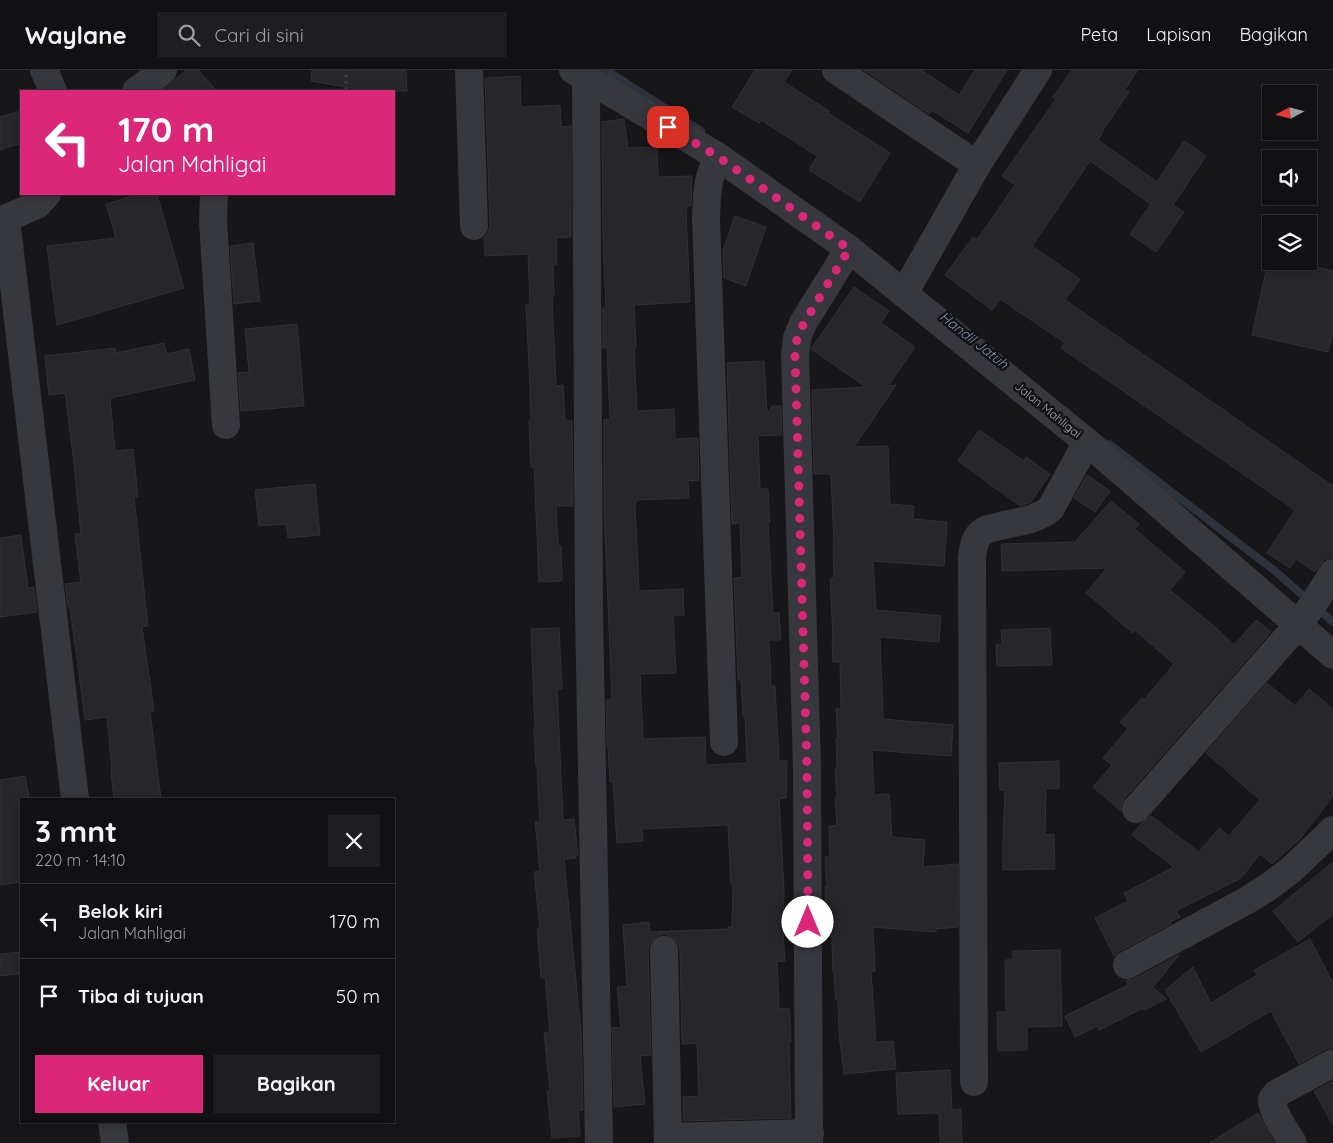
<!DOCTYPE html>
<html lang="id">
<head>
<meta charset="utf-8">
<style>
	:root { --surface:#111012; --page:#1e1e20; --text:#f1f3f6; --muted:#9c9d9f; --line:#303032; --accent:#db2777 }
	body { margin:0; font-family:Quicksand,sans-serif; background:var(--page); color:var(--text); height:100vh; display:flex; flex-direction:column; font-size:19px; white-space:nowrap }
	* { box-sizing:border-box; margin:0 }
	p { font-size:16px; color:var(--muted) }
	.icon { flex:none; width:28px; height:28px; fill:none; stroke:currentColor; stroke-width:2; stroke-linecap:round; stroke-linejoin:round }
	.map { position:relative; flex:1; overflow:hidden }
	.sheet { position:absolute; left:20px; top:728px; width:375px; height:325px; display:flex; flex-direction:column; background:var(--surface); border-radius:0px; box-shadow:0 2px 8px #0003,0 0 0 1px var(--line) }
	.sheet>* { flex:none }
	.guide { position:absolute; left:20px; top:20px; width:375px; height:105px; border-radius:0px; box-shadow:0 2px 8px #0003,0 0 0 1px var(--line); background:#db2777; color:#fff; overflow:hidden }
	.needle { width:32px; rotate:263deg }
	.fabs { position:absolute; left:1262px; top:15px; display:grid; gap:10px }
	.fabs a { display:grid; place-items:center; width:55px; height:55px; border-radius:0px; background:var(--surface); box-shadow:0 2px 8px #0003,0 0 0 1px var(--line); font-size:25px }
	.pin { position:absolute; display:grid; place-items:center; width:42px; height:42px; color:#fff; margin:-21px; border-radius:10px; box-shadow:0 2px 8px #0006 }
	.me { position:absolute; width:55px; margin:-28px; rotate:0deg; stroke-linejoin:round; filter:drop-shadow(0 0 4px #0008) }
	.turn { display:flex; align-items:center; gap:18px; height:105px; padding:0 15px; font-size:22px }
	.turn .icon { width:65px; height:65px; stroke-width:2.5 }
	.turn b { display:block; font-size:35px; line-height:42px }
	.round { display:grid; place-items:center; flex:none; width:52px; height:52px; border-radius:0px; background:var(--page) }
	.head { display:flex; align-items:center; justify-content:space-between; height:85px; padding:0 15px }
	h1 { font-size:30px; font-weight:800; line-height:38px }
	.button { display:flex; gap:10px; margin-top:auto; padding:10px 15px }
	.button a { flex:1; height:58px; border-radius:0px; background:var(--accent); color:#fff; font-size:20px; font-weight:800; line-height:58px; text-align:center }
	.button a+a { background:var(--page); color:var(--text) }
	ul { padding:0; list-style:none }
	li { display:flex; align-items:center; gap:15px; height:75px; padding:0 15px; border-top:1px solid var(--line) }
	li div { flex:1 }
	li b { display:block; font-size:19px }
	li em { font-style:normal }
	header { display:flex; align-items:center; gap:30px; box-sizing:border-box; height:70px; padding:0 25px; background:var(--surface); border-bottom:1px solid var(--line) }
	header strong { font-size:24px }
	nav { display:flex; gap:28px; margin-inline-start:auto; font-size:18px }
	.search { width:350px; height:45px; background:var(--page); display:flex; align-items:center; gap:12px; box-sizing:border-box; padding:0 18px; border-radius:0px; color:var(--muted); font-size:19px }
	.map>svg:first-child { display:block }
</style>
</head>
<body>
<header>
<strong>Waylane</strong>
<div class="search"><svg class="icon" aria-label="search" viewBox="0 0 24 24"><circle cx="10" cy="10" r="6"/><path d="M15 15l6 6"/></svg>Cari di sini</div>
<nav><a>Peta</a><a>Lapisan</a><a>Bagikan</a></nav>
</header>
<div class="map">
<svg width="1333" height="1073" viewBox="0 0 1333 1073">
	<rect width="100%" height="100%" fill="#171618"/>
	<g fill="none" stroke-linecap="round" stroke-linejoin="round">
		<g stroke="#2c333d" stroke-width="8">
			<polyline points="606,0 701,61"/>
			<polyline points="1109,374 1275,501 1333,552"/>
		</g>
	</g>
	<g fill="#27262a" stroke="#313035">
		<polygon points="186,0 198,0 217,21 162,21"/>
		<polygon points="312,0 406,0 407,21 367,21 311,11"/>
		<polygon points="755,0 792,0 784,12 829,41 828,43 890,83 860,132 809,100 817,86 761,50 759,53 732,37"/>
		<polygon points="864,0 921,0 959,25 975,0 1007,0 968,63 932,40 929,44"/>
		<polygon points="1072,0 1138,0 1125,19 1129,22 1101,63 1102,64 1098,70 1157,112 1184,71 1206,86 1173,135 1184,142 1156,182 1130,164 1151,134 1090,91 1032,176 1080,209 1065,230 1333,416 1333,487 1325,489 1320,495 1315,502 1296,489 1290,498 1267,483 1295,440 1061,278 1065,273 1000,229 992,240 945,205 973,167 977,170 1015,115 1002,106 1056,29 1053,27"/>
		<polygon points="520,6 521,37 560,35 561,57 571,56 571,167 556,168 557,194 553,195 554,226 552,226 556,316 563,315 565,350 572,351 573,436 556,436 558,476 561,476 562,511 539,512 534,396 531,397 529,351 531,351 530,317 526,234 530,234 528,184 485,186 484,168 488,163 490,156 485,8"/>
		<polygon points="21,41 21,73 0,80 0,47"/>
		<polygon points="624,49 628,78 657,77 658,107 692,106 691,136 686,137 690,232 634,235 636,277 634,277 637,341 674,339 675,369 698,368 699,410 688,411 689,428 636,430 636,433 635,433 639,521 683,519 684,545 673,545 676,603 640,604 643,669 705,667 706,695 747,693 745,646 743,646 741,610 738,610 734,508 742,507 740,453 732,454 727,293 764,291 767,344 772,336 781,336 782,365 758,366 760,419 768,419 770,452 768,452 773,543 779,543 781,570 769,570 771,616 775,616 779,691 787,691 786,728 779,729 784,820 783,862 785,891 777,892 779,939 789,938 791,971 789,972 791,1048 684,1051 683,1027 699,1026 697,973 682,974 680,879 677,872 672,867 664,864 656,867 650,873 648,880 651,985 640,986 645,1034 614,1037 612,958 621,957 617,917 627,916 623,855 649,852 650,862 728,859 728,857 732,857 733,814 731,814 728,755 642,759 643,771 617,773 613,712 610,712 608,677 607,677 606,630 612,630 604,436 604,350 610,349 607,278 603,278 603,238 606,238 603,169 602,52"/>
		<polygon points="140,124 157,124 184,218 57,255 47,176 116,168 106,134"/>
		<polygon points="735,146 766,157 746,216 724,208 723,180"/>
		<polygon points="253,173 260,231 234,234 230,176"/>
		<polygon points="1269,187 1271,187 1271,191 1289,191 1333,201 1333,262 1328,282 1252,265"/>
		<polygon points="854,217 889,241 881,253 915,277 888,316 896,315 854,377 888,376 890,434 914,436 913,449 947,452 944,496 873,491 876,540 941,546 939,572 880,567 883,649 953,655 951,686 872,680 874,725 889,724 892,767 925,770 923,797 958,794 958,857 936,859 936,862 873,857 875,901 871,901 876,972 893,971 896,999 844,1004 839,964 838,929 836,930 834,903 833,903 831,842 826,843 825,817 827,817 825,787 830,787 829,756 837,755 835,728 837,728 835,698 837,698 836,668 838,667 836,639 841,638 840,592 833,592 832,568 833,568 830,509 834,508 833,476 834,476 831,404 814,404 812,320 866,317 811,279"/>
		<polygon points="297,254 304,336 241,341 238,303 249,302 245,259"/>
		<polygon points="164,273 166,284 189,279 195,310 110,328 115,381 133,379 138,427 134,427 148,556 142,557 154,641 150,641 161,729 114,729 111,702 112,702 107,647 85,650 70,537 68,537 65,514 81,512 75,464 81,464 73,385 65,323 49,325 45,286 115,278 116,283"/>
		<polygon points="979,360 1024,391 1026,387 1050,404 1031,432 1020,436 958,391"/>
		<polygon points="1087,405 1110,421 1095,442 1074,428"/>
		<polygon points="315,414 320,465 288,468 286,454 259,456 255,420"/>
		<polygon points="1111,431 1139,454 1135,459 1185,502 1170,520 1215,557 1234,575 1256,550 1271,562 1124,729 1121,735 1121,741 1093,717 1112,695 1103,688 1128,659 1120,652 1142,628 1144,630 1174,594 1135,560 1133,563 1086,523 1107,498 1002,501 1001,474 1075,472"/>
		<polygon points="21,465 28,518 34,517 37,542 0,547 0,468"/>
		<polygon points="559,558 562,619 557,619 563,750 574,749 578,785 575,785 576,788 564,789 581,961 583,1040 578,1041 580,1066 552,1068 547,1021 550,1021 544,963 550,962 545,908 541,908 537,859 540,859 534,802 540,801 535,752 540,752 537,697 536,697 534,658 535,658 531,559"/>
		<polygon points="1050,558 1052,595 997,596 996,575 1002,574 1001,560"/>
		<polygon points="1267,613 1295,636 1309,619 1333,639 1333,726 1300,769 1272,794 1260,784 1241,808 1176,841 1180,847 1170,852 1171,854 1120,881 1114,886 1095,848 1128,831 1124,823 1174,797 1132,765 1141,754 1151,746 1199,782 1219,758 1229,766 1260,730 1206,683"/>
		<polygon points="1059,691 1059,718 1046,719 1045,765 1054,764 1055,799 1003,800 1003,775 1005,720 1000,720 999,693"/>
		<polygon points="25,706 29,729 21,729 21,812 0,815 0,710"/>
		<polygon points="1333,792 1333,844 1298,872 1273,841"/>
		<polygon points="1310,869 1333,913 1333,977 1326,979 1299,994 1271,941 1201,982 1165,920 1193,897 1211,933 1257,905 1254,900"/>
		<polygon points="1060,880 1062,956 1027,957 1027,980 998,981 997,942 1006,942 1005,890 1013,890 1013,881"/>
		<polygon points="21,882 21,904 0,906 0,884"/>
		<polygon points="1179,885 1153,917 1166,929 1144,940 1143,938 1099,960 1097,956 1075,967 1065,946 1128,915 1126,910 1134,909"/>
		<polygon points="950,1000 952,1040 961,1039 962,1073 940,1073 939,1043 898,1044 896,1003"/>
		<polygon points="1333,1011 1333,1055 1314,1021"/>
		<polygon points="1258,1043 1274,1073 1209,1073"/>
	</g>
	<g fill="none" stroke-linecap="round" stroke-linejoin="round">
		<polyline stroke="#3d3e45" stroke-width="3" stroke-dasharray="2.5 4" stroke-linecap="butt" points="346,20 346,0"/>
		<g stroke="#37373e" stroke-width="28">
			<polyline points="44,0 53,21"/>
			<polyline points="469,0 474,156"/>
			<polyline points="573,0 717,86 849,179 1087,372 1333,585"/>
			<polyline points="836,0 977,95"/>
			<polyline points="586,8 589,542 599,1073"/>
			<polyline points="136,21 155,7 163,0"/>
			<polyline points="717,86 709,111 707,126 706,148 724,672"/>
			<polyline points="214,124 213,151 226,355"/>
			<polyline points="6,149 75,729"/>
			<polyline points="0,151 37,135 47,124"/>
			<polyline points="903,223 910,213 977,95 1038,0"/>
			<polyline points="1136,739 1298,555 1316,530 1333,503"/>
			<polyline points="664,880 668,1073"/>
			<polyline points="1127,895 1244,832 1267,818 1292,799 1333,760"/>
			<path d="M974 1012 972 487C973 480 974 471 979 465 984 459 992 458 1000 456 1017 452 1038 450 1051 438L1087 372"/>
			<polyline points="112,1051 115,1073"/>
			<polyline points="668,1067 810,1063"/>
			<polyline points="809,1073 807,698 795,285 797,268 803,253 849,179"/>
			<path d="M1293 1073C1285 1060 1273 1045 1272 1029L1276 1024 1333 993"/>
		</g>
	</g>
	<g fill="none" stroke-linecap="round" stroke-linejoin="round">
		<polyline stroke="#db2777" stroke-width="9" stroke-dasharray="0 16.2" points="668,57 717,86 849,179 804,253 797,268 795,285 807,698 808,852"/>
	</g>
	<g text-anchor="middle" stroke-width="5" stroke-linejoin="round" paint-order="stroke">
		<g font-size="12" fill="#a8abb9" stroke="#121113">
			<text transform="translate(1048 340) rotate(39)" y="4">Jalan Mahligai</text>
		</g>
		<g font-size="14" font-style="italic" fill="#7e93b5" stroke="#121113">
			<text transform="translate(974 270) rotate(38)" y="5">Handil Jatuh</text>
		</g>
	</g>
</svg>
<div class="fabs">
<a><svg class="needle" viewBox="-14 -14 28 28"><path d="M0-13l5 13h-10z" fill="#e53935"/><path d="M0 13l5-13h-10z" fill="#9c9d9f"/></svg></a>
<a><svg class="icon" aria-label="sound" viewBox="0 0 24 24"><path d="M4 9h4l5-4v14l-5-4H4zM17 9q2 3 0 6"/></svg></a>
<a><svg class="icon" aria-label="layers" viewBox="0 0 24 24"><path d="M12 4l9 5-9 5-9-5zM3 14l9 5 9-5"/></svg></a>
</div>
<div class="pin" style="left:668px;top:57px;background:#d93025"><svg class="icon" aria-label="arrive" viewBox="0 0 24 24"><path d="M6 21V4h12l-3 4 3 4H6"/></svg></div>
<svg class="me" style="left:808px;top:852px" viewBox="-20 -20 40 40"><circle r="19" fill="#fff"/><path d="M0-13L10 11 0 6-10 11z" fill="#db2777"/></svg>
<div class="guide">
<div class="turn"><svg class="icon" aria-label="left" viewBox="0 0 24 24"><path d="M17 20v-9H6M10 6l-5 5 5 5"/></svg><div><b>170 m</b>Jalan Mahligai</div></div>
</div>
<section class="sheet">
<div class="head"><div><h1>3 mnt</h1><p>220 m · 14:10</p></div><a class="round"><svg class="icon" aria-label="close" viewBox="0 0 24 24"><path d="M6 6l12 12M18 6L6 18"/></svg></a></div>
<ul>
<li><svg class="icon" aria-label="left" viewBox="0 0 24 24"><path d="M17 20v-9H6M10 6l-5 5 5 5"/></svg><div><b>Belok kiri</b><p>Jalan Mahligai</p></div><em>170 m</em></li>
<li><svg class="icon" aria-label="arrive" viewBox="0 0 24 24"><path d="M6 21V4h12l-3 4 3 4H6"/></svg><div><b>Tiba di tujuan</b></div><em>50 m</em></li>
</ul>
<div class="button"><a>Keluar</a><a>Bagikan</a></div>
</section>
</div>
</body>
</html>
